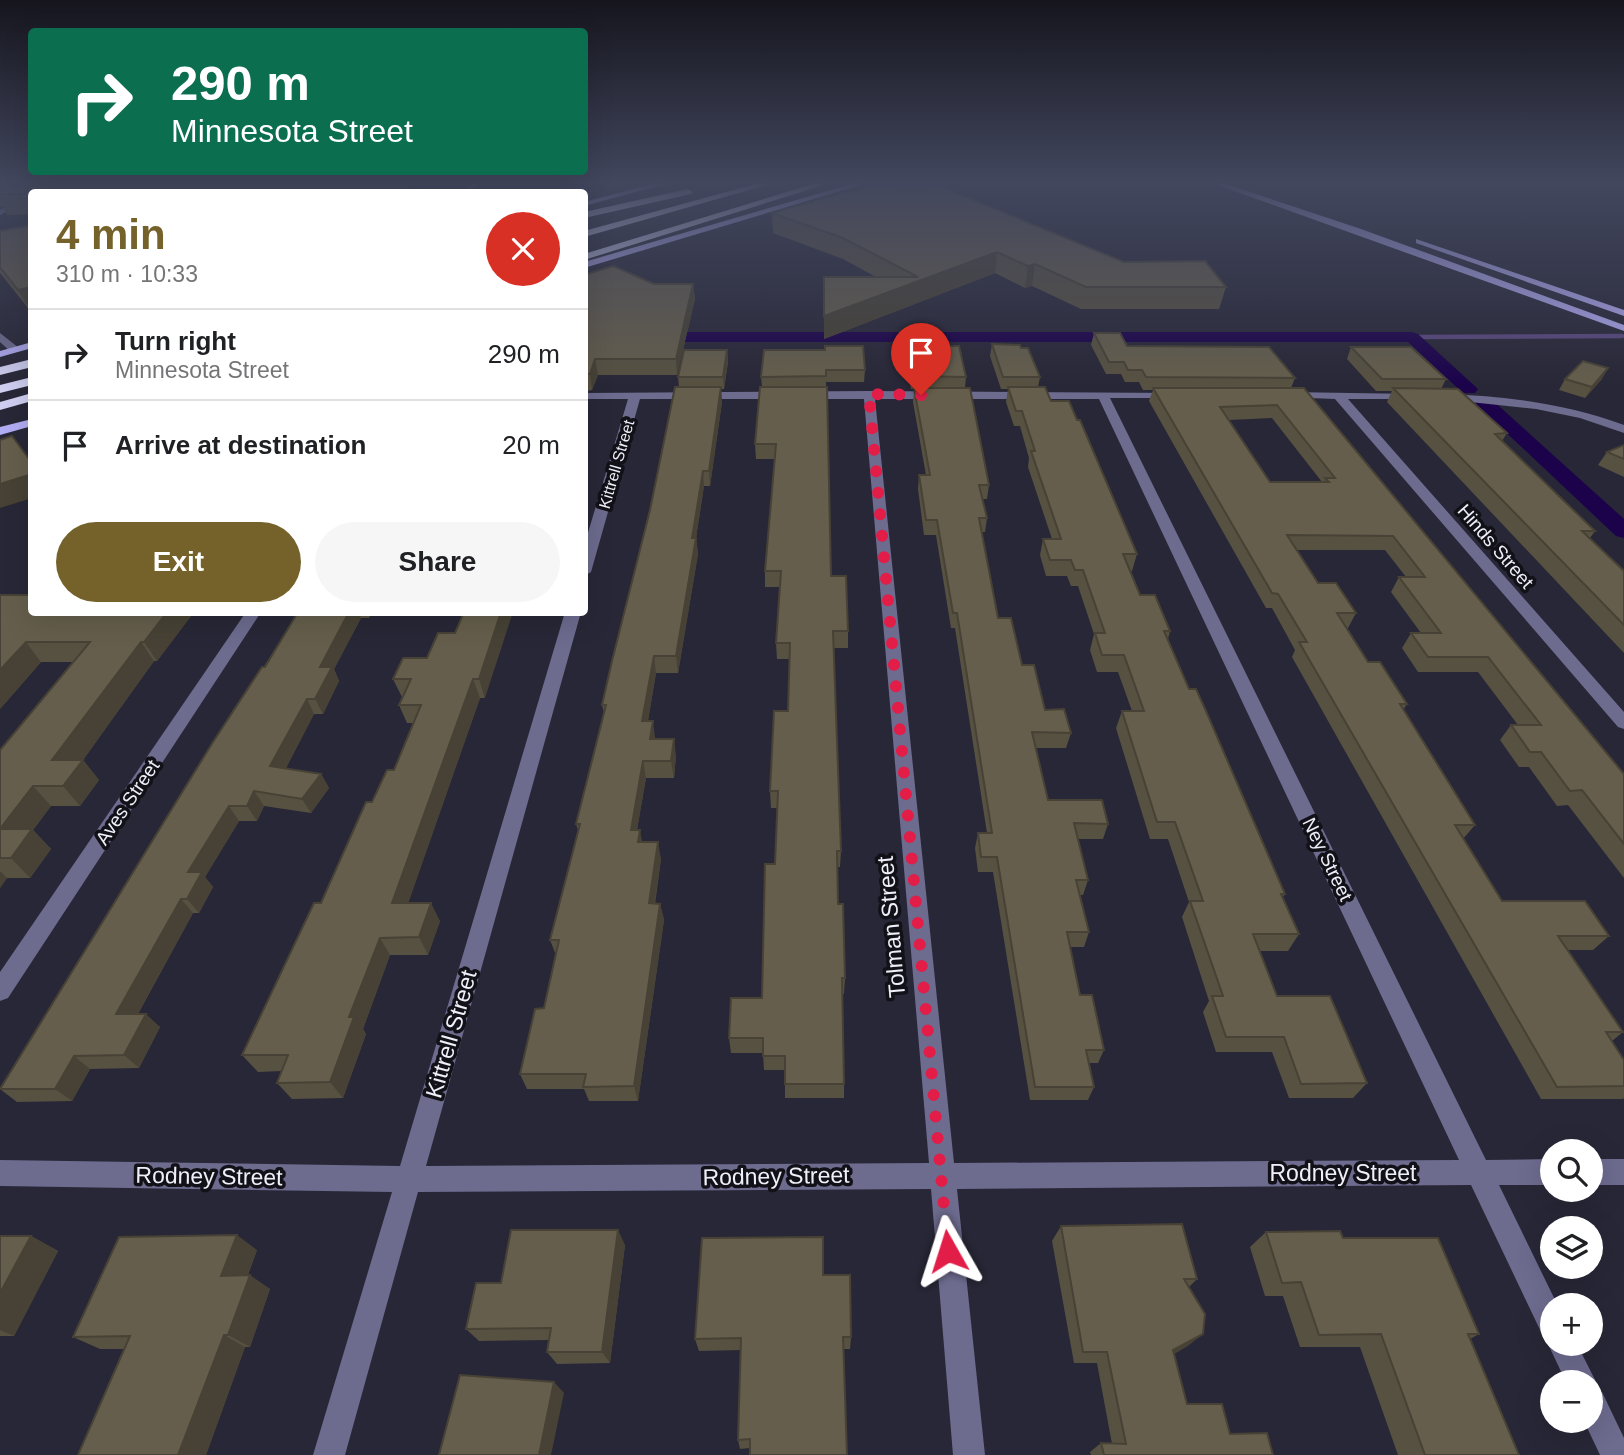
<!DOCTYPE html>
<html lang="en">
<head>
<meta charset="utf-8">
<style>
	:root { --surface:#fff; --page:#f6f6f6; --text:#202124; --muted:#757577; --line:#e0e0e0; --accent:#75622b }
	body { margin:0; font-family:Arial,sans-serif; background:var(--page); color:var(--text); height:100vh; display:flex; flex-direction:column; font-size:26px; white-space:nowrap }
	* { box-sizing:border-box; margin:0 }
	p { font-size:23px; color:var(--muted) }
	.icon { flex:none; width:38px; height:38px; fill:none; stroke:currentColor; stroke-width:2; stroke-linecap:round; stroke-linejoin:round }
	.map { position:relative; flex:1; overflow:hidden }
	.panel { position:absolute; left:28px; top:189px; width:560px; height:427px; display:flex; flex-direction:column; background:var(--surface); border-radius:7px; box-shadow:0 7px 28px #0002 }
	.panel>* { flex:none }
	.banner { position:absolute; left:28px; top:28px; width:560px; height:147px; border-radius:7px; box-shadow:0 7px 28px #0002; background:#0b6e4f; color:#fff; overflow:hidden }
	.buttons { position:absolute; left:1540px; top:1139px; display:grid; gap:14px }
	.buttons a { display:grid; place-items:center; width:63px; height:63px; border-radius:50%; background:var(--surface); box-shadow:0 7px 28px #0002; font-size:35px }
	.pin { position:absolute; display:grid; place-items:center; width:60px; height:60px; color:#fff; margin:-72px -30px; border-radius:50% 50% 50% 0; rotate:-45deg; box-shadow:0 0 7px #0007 }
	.pin .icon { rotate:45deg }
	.me { position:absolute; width:77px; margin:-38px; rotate:354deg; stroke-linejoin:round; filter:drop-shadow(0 0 5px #0008) }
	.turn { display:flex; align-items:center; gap:24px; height:147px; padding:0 28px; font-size:32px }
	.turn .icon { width:91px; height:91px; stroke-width:2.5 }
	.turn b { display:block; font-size:49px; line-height:60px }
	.round { display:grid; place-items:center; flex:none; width:74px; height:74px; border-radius:37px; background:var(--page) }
	.head { display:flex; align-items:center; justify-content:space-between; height:119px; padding:0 28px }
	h1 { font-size:42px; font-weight:800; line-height:52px; color:var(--accent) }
	.button { display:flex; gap:14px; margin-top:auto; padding:14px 28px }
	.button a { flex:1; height:80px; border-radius:42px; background:var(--accent); color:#fff; font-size:28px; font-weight:800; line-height:80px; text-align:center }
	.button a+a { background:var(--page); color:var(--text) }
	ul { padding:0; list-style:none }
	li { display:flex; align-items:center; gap:21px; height:91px; padding:0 28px; border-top:2px solid var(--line) }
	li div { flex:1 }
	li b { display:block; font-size:26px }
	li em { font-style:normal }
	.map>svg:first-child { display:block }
</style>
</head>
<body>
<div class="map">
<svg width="1624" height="1455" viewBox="0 0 1624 1455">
	<rect width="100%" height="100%" fill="#282737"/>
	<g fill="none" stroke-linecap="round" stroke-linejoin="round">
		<polyline stroke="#5b4980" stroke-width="4.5" points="1412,337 1622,336"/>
		<g fill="#1b024b" fill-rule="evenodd">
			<polygon points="584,332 1412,332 1418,334 1478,389 1475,393 1463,393 1408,342 584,342"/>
			<polygon points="1484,397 1490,398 1624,519 1624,538 1616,536 1478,406 1475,402 1478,398"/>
		</g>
		<g fill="#6d6b8e" fill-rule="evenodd">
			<polygon points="471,183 478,183 471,192 464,192"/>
			<polygon points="32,195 32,200 0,215 0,210"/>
			<polygon points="0,333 19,348 19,352 11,352 0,342"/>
			<path d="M869 391 1177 393V397L1173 398H1110L1486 1160 1552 1159V1185H1499L1558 1306H1552V1344H1577L1596 1382 1593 1389 1602 1392 1624 1438V1455H1600L1584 1421H1591V1382H1566L1548 1344 1550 1338 1542 1334 1471 1185 957 1189 985 1455H953L931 1189 418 1192 345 1455H313L392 1192 0 1186V1160L400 1166 565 612H581L426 1166 929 1163 864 399H640L591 572 584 576V546L628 399H584V393ZM875 399H1099L1459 1160 954 1163Z"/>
			<polygon points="1288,392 1415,394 1417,396 1411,399 1348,399 1624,712 1624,729 1618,727 1335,399 1284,397 1284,393"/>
			<path d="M1446 394C1506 396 1567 404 1624 425V433L1580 418 1536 409 1442 399V395Z"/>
			<polygon points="246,612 261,612 8,998 0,1001 0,972"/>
			<rect x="1591" y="1159" width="33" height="26"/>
		</g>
		<g fill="#b2acf4" fill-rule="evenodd">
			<polygon points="656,183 669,183 584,206 584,202"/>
			<polygon points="855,183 867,183 584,268 584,262"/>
			<polygon points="1212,183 1223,183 1361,229 1624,325 1624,331"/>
			<polygon points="1416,239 1624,310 1624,316 1416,243"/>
			<polygon points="32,342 32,348 0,357 0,351"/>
			<polygon points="32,419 32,426 0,435 0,427"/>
		</g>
		<g fill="#cfcef0" fill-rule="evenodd">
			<polygon points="759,183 774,183 584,237 584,231"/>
			<polygon points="816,183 830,183 584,260 584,254"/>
			<polygon points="688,189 693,192 691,194 584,218 584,212"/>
			<polygon points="32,359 32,367 0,375 0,367"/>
			<polygon points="32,377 32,385 0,393 0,385"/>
			<polygon points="32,393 32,401 0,410 0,402"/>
		</g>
	</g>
	<g fill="#575141" fill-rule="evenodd">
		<polygon points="0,183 425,183 409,188 32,192 32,214 7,215 3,206 0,207"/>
		<polygon points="1287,183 1311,183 1299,187"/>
		<polygon points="772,213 1124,262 1226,287 1219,309 1081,309 1032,286 1025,288 995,273 824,339 824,277 876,277 843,259 773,233"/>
		<polygon points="32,225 32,313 0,273 0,231"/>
		<polygon points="584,275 654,284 693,284 695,299 677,375 598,375 592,390 586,391 588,402 584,412"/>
		<path d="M1094 333 1127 346 1295 378 1291 388 1624 774V878L1568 805 1557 806 1529 767H1519L1500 740 1511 725H1518L1478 672H1418L1402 648 1411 633H1421L1391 592 1399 577H1406L1385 550H1297L1318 583 1356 613 1348 628H1347L1368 662 1407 704 1403 710 1475 825 1463 839 1502 901 1609 936 1593 950H1568L1623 1032 1612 1041 1624 1060V1098L1623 1099H1541L1292 657 1295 650 1272 608H1266L1149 401 1153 390H1143L1139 382H1125L1121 374H1106L1091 345ZM1272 418 1322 482H1270L1229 420Z"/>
		<polygon points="992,344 1021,348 1040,377 1038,387 1051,401 1137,554 1132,571 1130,571 1140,595 1170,631 1168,639 1189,689 1285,894 1283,897 1299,934 1288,951 1259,951 1277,996 1367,1083 1353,1098 1289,1098 1272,1052 1216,1052 1203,1012 1209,1001 1182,917 1189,902 1168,839 1150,839 1116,728 1122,711 1132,711 1118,672 1097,672 1090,650 1094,634 1078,586 1071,586 1067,576 1046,576 1040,555 1043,539 1052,539 1028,467 1029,458 1020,426 1014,426 1006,402 1008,389 1001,389 990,356"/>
		<polygon points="907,346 966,377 965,388 989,485 987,499 982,499 987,518 985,532 982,532 998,618 1045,710 1071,733 1066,748 1035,748 1048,800 1108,824 1103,839 1078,839 1088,880 1083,895 1080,895 1089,932 1084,947 1070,947 1080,995 1104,1050 1098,1063 1089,1063 1094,1087 1088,1100 1030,1100 993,872 978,872 975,848 978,833 987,833 955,628 951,628 936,535 924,535 918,489 919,475 926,475 913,402 914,389 911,389 906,358"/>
		<polygon points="1351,347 1446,379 1441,389 1507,433 1502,441 1595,531 1590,538 1624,571 1624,653 1387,402 1392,391 1376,391 1347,359"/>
		<polygon points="727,350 728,362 724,389 721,389 722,402 710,486 704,486 696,538 698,554 678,673 656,673 648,721 655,739 676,756 674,778 646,778 637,830 642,842 661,859 655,904 660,904 664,920 638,1101 589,1101 584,1089 527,1089 520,1074 544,1008 556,955 550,940 578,830 576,824 604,712 602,705 679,387 678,377"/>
		<polygon points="764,350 865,370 864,382 826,382 831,576 848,631 848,648 833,648 841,851 840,867 837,867 838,904 845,978 844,994 842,994 844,1084 844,1098 785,1098 785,1070 764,1070 763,1053 731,1053 729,1038 762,998 775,864 777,808 771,808 770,791 788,711 790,659 777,659 776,643 780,587 765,587 765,571 775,459 756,459 755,444 762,387 761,377"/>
		<polygon points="1565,379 1602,379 1585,398 1559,390"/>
		<polygon points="1624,445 1624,477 1598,465 1607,452"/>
		<polygon points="32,612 197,612 194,616 191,616 157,661 154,661 83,760 99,780 80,806 51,806 33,830 51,849 30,878 7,878 0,888 0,750 73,662 41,662 0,709"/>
		<polygon points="298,612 372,612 369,618 361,618 334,669 339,681 323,714 314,714 286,768 321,774 329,788 311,813 264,806 257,821 239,821 205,877 213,887 199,913 193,913 138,1014 160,1027 139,1068 90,1069 72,1101 17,1102 0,1089"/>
		<polygon points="464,612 485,698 480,698 408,903 440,921 428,955 390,955 363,1029 366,1034 343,1098 292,1099 277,1083 282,1071 258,1072 242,1055 372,802 394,770 413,723 407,723 399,705 402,697 393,679 427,658 455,633"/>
		<polygon points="1061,1226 1197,1279 1189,1287 1189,1345 1174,1354 1187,1404 1230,1434 1273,1455 1091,1455 1090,1452 1101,1443 1112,1444 1097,1363 1074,1363 1052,1241"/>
		<polygon points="1266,1232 1343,1238 1479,1334 1470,1339 1519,1455 1398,1455 1360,1347 1300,1347 1283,1296 1265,1296 1250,1247"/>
		<polygon points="0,1236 31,1236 58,1251 14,1336 0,1336"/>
		<polygon points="625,1245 610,1363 557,1364 547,1352 549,1340 479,1341 466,1329 501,1283"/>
		<polygon points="257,1250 248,1275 270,1289 250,1347 245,1347 206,1455 78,1455 124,1349 100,1349 73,1337"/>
		<polygon points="823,1275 851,1337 850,1349 844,1349 750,1448 740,1449 738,1440 741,1350 699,1351 695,1339"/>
	</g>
	<g fill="#474235">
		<polygon points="0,183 46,183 0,194"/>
		<polygon points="383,183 425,183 390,192"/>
		<polygon points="1300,183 1311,183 1299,187"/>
		<polygon points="997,252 995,273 824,339 824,316"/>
		<polygon points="1035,264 1032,286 1025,288 1028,266"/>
		<polygon points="693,284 695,299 677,375 676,359"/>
		<polygon points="32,287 32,313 18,290"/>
		<polygon points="727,350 728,362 724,389 723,377"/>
		<polygon points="595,359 598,375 592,390 590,374"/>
		<polygon points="1608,368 1602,379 1585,398 1592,387"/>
		<polygon points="585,385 588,402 584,412 584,387"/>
		<polygon points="721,387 722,402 710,486 709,471"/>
		<polygon points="703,471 704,486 696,538 698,554 678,673 676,656 692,538"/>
		<polygon points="32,474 32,498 0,508 0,484"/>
		<polygon points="167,612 189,612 191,616 157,661 144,642"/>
		<polygon points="349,612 359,612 361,618 334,669 339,681 323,714 315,699 320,667"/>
		<polygon points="501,612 513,612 485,698 479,679"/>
		<polygon points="26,642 41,662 0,709 0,670"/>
		<polygon points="141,642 154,661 83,760 99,780 80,806 63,786 52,760"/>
		<polygon points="654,656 656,673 645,738 642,721"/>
		<polygon points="473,679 480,698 402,921 392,903"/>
		<polygon points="307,699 314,714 279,781 270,766"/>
		<polygon points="653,721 655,738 653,756 650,739"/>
		<polygon points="674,739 676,756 674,778 671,761"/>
		<polygon points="643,761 646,778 634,847 631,830"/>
		<polygon points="321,774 329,788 311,813 302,799"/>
		<polygon points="33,786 51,806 33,830 51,849 30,878 11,858 0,829"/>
		<polygon points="254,791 264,806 257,821 247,806"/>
		<polygon points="229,806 239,821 205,877 213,887 199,913 187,899 188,872"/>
		<polygon points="640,830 643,847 638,842"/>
		<polygon points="658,842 661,859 652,920 649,903"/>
		<polygon points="0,871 7,878 0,888"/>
		<polygon points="181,899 193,913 130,1028 116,1014"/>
		<polygon points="431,903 440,921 428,955 419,937"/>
		<polygon points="660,904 664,920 638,1101 634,1086"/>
		<polygon points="380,938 390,955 363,1029 366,1034 343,1098 330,1082 349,1017"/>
		<polygon points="146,1014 160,1027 139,1068 124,1055"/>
		<polygon points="74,1056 90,1069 72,1101 55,1089"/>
		<polygon points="618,1230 625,1245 610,1363 602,1352"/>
		<polygon points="237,1235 257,1250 242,1290 221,1276"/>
		<polygon points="31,1236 58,1251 14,1336 0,1330 0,1293"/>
		<polygon points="250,1275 270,1289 250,1347 228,1335"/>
		<polygon points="1203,1334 1189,1345 1160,1362 1173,1350"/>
		<polygon points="224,1335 245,1347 206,1455 178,1455"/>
		<polygon points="554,1382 564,1393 551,1455 539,1455"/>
	</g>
	<g fill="#655e4c" stroke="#474235" stroke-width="2" fill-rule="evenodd">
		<polygon points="20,183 401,183 420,192 32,192 32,194 0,194 0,192"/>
		<polygon points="893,183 932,183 1124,262 1205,261 1226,287 1086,287 1035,264 1028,266 997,252 824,316 824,277 918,277 843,238 772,213 842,193"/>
		<polygon points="32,225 32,287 18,290 0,267 0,231"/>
		<polygon points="613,266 654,284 693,284 676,359 595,359 590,374 584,374 584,275"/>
		<polygon points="1094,333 1120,333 1127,346 1269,347 1295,378 1146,377 1142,370 1128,370 1124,362 1109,362"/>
		<polygon points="992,344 1020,345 1021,348 1028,348 1040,377 1003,377"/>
		<polygon points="825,346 863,346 865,370 826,370 826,376 761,377 764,350 825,350"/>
		<polygon points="907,346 959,346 966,377 911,376"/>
		<polygon points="1351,347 1411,347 1446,379 1382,379"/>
		<polygon points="684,350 727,350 723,377 678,377"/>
		<polygon points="1583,361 1608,368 1592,387 1565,379"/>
		<polygon points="675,387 721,387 709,471 703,471 692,538 696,538 676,656 654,656 642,721 653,721 650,739 674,739 671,761 643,761 631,830 640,830 638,842 658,842 649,903 660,904 634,1086 583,1087 586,1074 520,1074 535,1009 544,1008 559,940 550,940 580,824 576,824 606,705 602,705 612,661 650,510"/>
		<polygon points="760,387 827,387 831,576 846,576 848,631 833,631 841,851 837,851 838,904 843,904 845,978 842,978 844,1084 785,1084 785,1056 763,1056 763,1038 729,1038 731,998 762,998 765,864 775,864 778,791 770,791 774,711 788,711 790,643 776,643 781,571 765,571 776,444 755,444"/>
		<polygon points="1008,387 1045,387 1051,401 1069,401 1077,420 1080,420 1137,554 1123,554 1140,595 1155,595 1170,631 1164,631 1189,689 1196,689 1206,711 1285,894 1281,894 1299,934 1253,934 1277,996 1330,996 1367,1083 1301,1084 1284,1037 1226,1037 1212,996 1223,996 1190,901 1203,901 1175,822 1157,822 1122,711 1144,711 1124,655 1102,655 1095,633 1105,633 1083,570 1075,570 1071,560 1050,560 1043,539 1061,539 1031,451 1035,451 1022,411 1016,411"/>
		<polygon points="914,388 970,388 989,485 979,485 987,518 979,518 998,618 1011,618 1022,665 1034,665 1045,710 1064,709 1071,733 1032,732 1048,800 1102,800 1108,824 1074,823 1088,880 1076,880 1089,932 1067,932 1080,995 1092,995 1104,1050 1086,1050 1094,1087 1035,1087 997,857 981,857 978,833 992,833 957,613 953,613 937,520 926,520 919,475 930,475"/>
		<path d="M1153 388H1304L1624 774V844L1582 790 1570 791 1541 752H1530L1511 725H1541L1488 657H1428L1411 633H1441L1399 577H1425L1393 536 1287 535 1318 583H1336L1356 613H1337L1368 662H1380L1407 704H1400L1475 825H1455L1502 901H1585L1609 936H1558L1623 1032H1606L1624 1060V1086L1557 1087 1299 642H1307L1278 594 1272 593ZM1277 405 1335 478H1325L1329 482H1270L1220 407Z"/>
		<polygon points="1393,388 1458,389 1507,433 1495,434 1595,531 1582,531 1624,571 1624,625"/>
		<polygon points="12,436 32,463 32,474 0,484 0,440"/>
		<polygon points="1624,445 1624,459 1607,452"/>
		<polygon points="0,595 32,595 32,612 167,612 144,642 141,642 52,760 83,760 63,786 33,786 0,829 0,750 90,642 26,642 0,670"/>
		<polygon points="298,612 349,612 320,667 332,667 315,699 307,699 270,766 321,774 302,799 254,791 247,806 229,806 188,872 202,872 187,899 181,899 116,1014 146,1014 124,1055 74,1056 55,1089 0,1089 213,742 262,667 265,667"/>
		<polygon points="464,612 501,612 479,679 473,679 392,903 431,903 419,937 380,938 349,1017 354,1017 330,1082 277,1083 288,1055 242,1055 314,903 321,903 366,802 372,802 387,770 394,770 421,705 399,705 411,679 393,679 403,658 427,658 438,633 455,633"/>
		<polygon points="0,829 32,829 11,858 0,858"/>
		<polygon points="1182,1224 1197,1279 1184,1279 1205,1314 1203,1334 1173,1350 1187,1404 1222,1404 1230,1434 1267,1433 1273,1455 1104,1455 1101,1443 1126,1444 1107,1352 1083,1352 1061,1226"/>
		<polygon points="511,1230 618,1230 602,1352 547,1352 551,1328 466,1329 476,1283 501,1283"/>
		<polygon points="1340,1231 1343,1238 1438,1238 1479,1334 1468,1334 1519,1455 1425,1455 1381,1334 1319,1335 1301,1282 1282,1283 1266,1232"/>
		<polygon points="237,1235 221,1276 250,1275 228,1335 224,1335 178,1455 78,1455 130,1336 73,1337 119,1237"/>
		<polygon points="0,1236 31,1236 0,1293"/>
		<polygon points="823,1237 823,1275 850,1275 851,1337 843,1337 847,1455 750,1455 750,1439 738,1440 741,1338 695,1339 702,1238"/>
		<polygon points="460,1375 554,1382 539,1455 439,1455"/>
	</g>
	<linearGradient id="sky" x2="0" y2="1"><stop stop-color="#16151e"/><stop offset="0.47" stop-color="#42475e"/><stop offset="1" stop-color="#42475e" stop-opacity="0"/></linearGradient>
	<rect width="1624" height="387" fill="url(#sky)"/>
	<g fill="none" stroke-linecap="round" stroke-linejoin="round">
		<polyline stroke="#e11d48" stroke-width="12" stroke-dasharray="0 21.6" points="921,395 869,394 948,1251"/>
	</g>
	<g text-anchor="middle" stroke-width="7" stroke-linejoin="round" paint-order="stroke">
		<g font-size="16" fill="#efeffa" stroke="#121118">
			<text transform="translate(616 464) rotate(-74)" y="6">Kittrell Street</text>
		</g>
		<g font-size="19" fill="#efeffa" stroke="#121118">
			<text transform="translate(1496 546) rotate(49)" y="7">Hinds Street</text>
			<text transform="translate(127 802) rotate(-56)" y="7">Aves Street</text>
			<text transform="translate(1328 859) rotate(64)" y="7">Ney Street</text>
		</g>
		<g font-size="23" fill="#efeffa" stroke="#121118">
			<text transform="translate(891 927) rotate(-95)" y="8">Tolman Street</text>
			<text transform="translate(451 1034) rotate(-74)" y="8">Kittrell Street</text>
			<text x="1343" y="1181">Rodney Street</text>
			<text transform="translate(209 1176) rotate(1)" y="8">Rodney Street</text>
			<text transform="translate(776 1176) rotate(-1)" y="8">Rodney Street</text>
		</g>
	</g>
</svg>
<div class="buttons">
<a><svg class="icon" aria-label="search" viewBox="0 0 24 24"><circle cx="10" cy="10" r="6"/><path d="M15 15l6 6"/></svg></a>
<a><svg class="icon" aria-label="layers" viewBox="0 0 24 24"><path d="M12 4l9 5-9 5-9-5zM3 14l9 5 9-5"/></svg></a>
<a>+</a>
<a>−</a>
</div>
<div class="pin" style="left:921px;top:395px;background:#d93025"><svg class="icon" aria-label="arrive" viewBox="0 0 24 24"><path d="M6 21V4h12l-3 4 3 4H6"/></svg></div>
<svg class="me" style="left:948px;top:1251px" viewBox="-20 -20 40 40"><path d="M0-17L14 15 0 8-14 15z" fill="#e11d48" stroke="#fff" stroke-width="4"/></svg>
<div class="banner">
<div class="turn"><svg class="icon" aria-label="right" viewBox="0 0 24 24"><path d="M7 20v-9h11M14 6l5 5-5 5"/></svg><div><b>290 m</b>Minnesota Street</div></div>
</div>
<section class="panel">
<div class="head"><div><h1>4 min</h1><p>310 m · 10:33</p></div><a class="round" style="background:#d93025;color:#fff"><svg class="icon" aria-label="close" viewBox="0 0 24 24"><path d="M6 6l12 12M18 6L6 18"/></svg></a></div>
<ul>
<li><svg class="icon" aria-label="right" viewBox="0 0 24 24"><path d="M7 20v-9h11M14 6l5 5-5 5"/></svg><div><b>Turn right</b><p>Minnesota Street</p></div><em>290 m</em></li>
<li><svg class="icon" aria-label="arrive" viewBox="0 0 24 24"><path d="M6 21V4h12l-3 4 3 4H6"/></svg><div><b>Arrive at destination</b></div><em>20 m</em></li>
</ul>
<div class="button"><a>Exit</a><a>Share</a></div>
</section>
</div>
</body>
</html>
